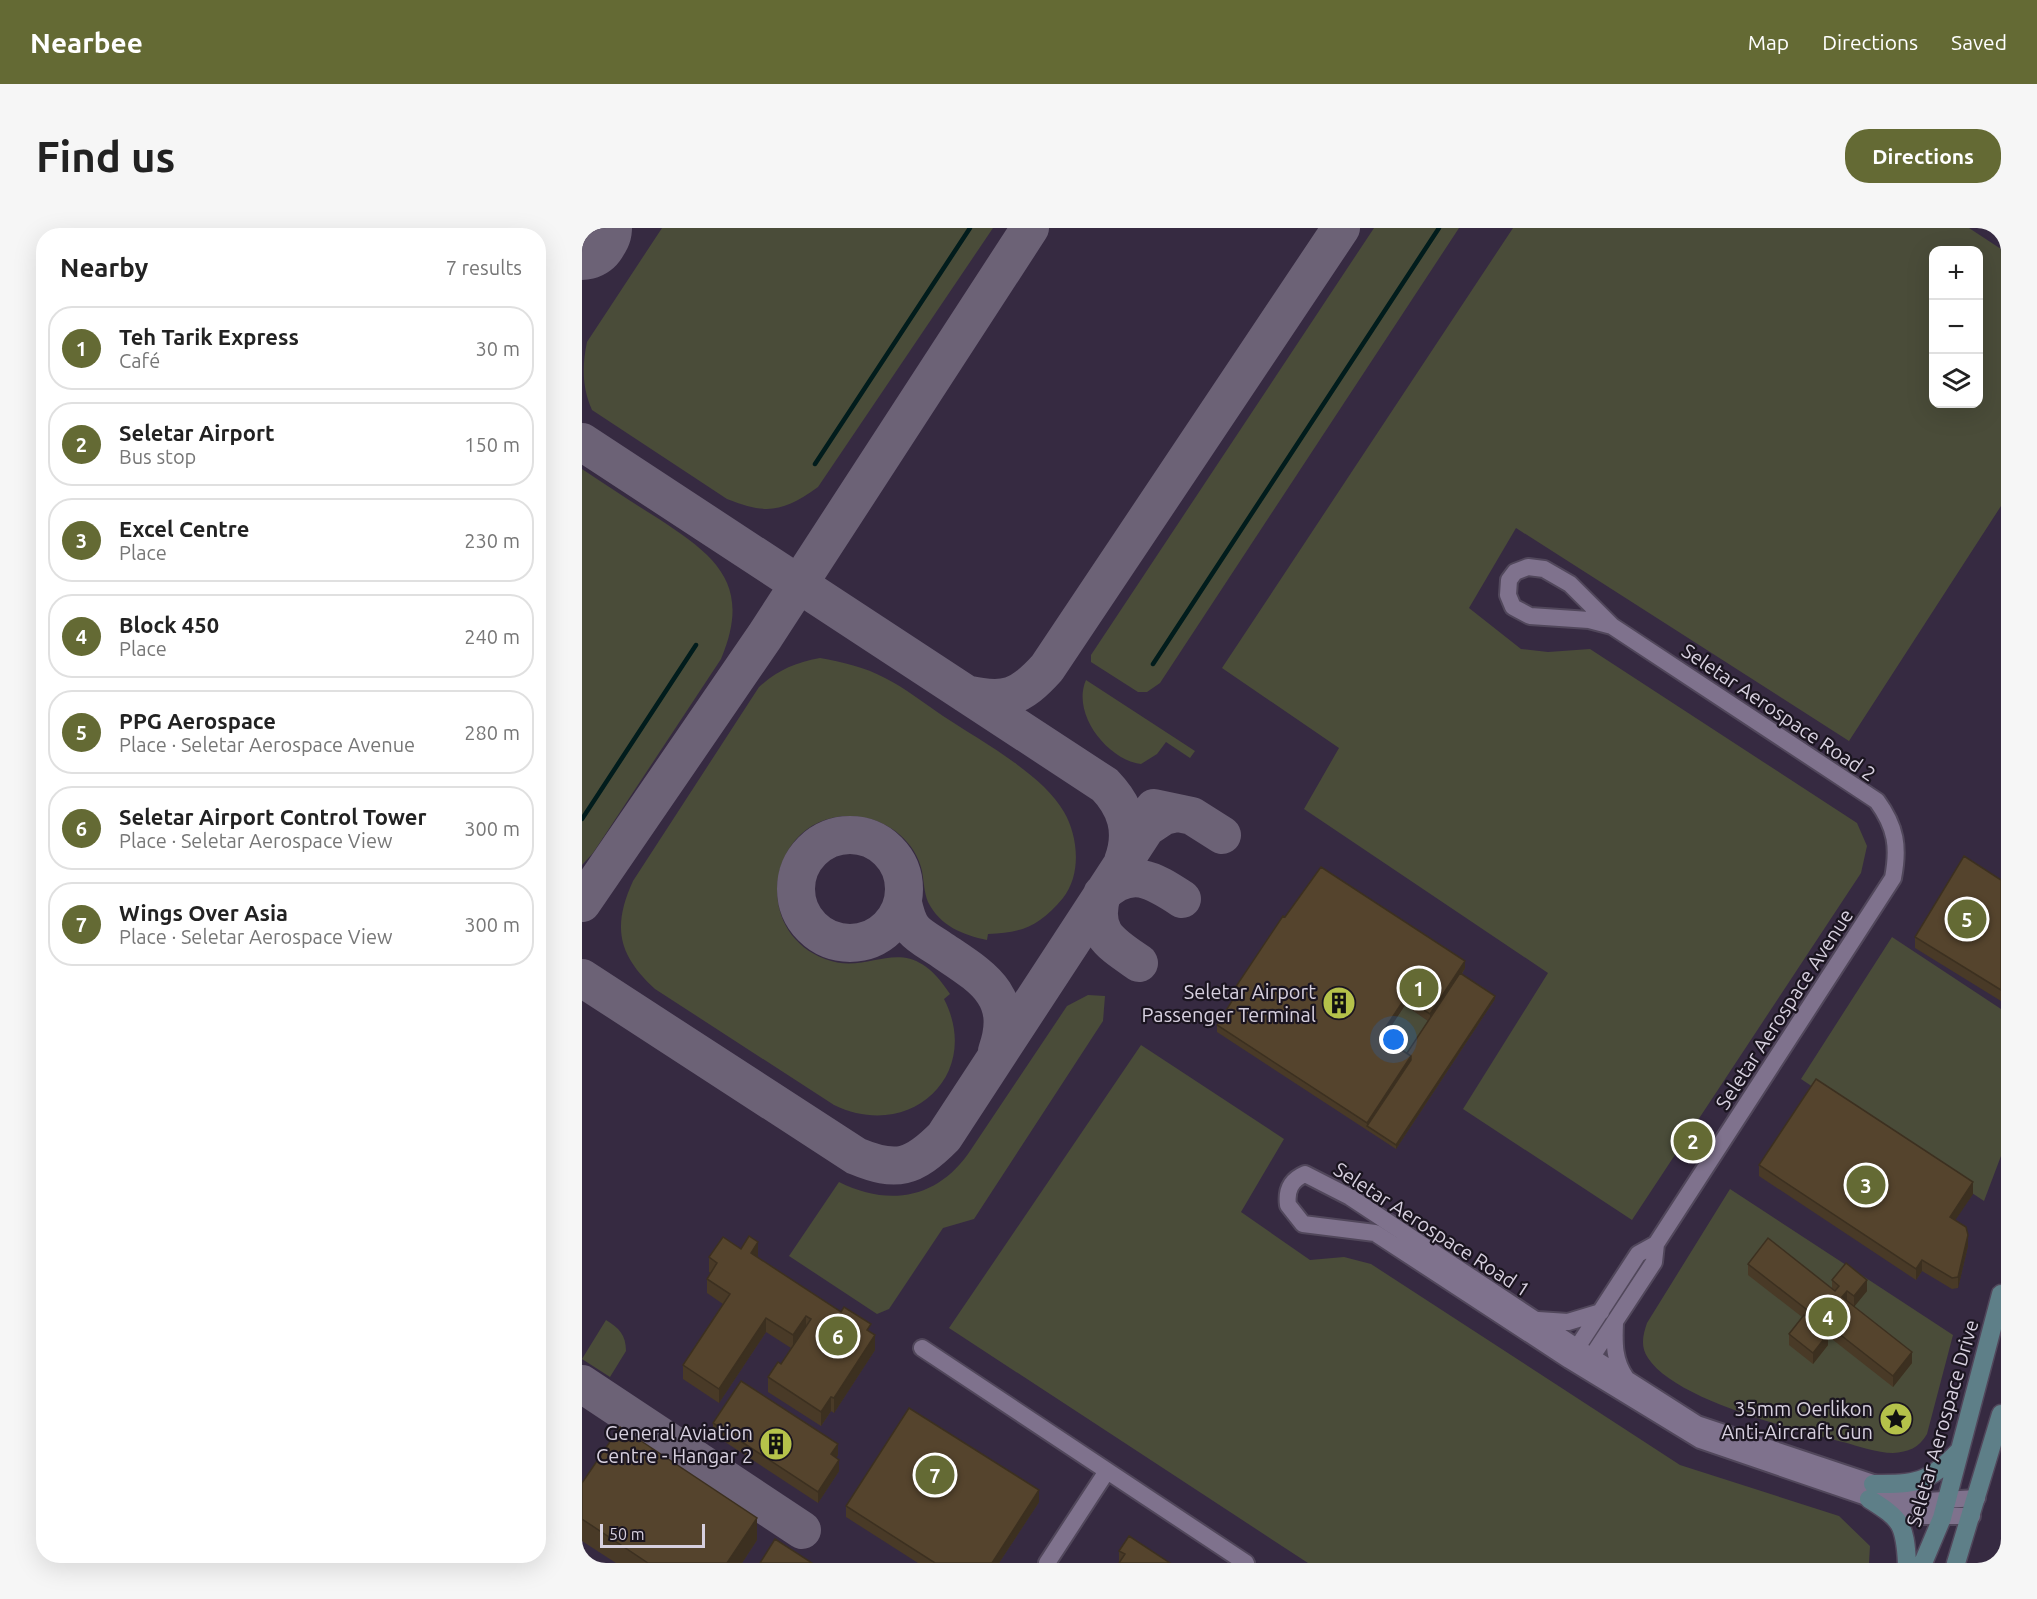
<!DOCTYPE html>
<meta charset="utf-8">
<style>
:root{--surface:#fff;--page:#f6f6f6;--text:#222;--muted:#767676;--line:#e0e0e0;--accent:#646a34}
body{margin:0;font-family:Ubuntu,sans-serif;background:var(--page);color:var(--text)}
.controls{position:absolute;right:18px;top:18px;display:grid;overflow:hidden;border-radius:12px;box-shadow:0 6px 24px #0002}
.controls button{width:54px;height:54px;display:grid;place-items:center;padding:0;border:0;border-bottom:2px solid var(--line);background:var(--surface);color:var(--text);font:30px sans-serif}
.scale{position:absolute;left:18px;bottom:15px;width:105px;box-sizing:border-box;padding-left:6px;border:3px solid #d7d0df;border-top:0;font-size:16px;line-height:21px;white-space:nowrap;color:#d7d0df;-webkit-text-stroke:4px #1b1520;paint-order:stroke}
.you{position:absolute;left:812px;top:812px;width:21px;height:21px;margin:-15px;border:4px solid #fff;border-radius:50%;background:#1a73e8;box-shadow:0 0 0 9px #1a73e833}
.badge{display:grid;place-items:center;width:39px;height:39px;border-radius:50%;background:var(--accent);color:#fff;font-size:20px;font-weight:700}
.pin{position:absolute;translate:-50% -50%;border:3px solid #fff;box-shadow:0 2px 6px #0006}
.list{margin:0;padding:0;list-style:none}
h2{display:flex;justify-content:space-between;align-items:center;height:78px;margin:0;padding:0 24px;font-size:26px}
h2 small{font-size:20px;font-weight:400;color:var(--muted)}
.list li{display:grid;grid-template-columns:39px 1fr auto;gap:18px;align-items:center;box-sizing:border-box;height:84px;margin:0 12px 12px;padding:0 12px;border:2px solid var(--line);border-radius:24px}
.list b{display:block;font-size:22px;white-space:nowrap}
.list p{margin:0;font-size:20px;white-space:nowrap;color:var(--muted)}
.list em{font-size:20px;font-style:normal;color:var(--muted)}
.icon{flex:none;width:33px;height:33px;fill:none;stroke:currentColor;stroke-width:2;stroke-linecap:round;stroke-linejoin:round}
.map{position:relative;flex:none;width:1419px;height:1335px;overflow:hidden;border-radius:24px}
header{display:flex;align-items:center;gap:36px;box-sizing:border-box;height:84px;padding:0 30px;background:var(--accent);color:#fff}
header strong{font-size:28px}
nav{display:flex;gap:33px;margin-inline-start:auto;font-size:21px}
.intro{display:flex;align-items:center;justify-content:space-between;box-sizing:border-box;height:144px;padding:0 36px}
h1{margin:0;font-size:42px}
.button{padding:15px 27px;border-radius:24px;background:var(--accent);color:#fff;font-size:21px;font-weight:700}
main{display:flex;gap:36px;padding:0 36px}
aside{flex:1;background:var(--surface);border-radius:24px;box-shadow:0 6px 24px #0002}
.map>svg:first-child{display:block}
.green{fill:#4a4c39;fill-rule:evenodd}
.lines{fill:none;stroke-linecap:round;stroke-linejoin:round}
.stream{stroke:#011c1c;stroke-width:4.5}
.taxiway{stroke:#6c6276;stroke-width:38}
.runway{stroke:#6c6276;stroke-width:94}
.street-casing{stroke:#51475b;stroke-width:20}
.secondary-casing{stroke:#51475b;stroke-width:21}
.street{stroke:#7f728d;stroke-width:16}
.secondary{stroke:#5e7f88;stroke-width:18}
.wall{fill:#493a27;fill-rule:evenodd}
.shaded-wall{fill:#3c3020}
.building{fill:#55442d;stroke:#3c3020;stroke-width:1.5}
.labels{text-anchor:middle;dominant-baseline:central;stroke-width:4.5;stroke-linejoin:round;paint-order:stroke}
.street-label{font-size:20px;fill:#d7d0df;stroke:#1b1520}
.poi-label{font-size:20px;fill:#d7d0df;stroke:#1b1520;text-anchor:end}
</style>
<header>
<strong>Nearbee</strong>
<nav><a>Map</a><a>Directions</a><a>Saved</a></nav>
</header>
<div class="intro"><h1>Find us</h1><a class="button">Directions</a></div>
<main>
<aside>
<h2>Nearby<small>7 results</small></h2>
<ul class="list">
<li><span class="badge">1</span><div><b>Teh Tarik Express</b><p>Café</p></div><em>30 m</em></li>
<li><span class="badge">2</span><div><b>Seletar Airport</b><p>Bus stop</p></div><em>150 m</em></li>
<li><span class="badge">3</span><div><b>Excel Centre</b><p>Place</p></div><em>230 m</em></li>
<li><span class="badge">4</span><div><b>Block 450</b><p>Place</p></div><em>240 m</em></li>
<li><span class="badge">5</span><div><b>PPG Aerospace</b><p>Place · Seletar Aerospace Avenue</p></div><em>280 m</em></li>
<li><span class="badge">6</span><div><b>Seletar Airport Control Tower</b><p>Place · Seletar Aerospace View</p></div><em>300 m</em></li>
<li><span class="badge">7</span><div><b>Wings Over Asia</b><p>Place · Seletar Aerospace View</p></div><em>300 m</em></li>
</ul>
</aside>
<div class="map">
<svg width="1419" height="1335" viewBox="0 0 1419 1335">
<rect width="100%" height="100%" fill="#362a41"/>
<path class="green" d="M80,0H411L236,259C201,284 185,287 145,271L10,182C0,159 0,138 5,114Z
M792,0H877L578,455L565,464H556L509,434V427Z
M931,0H1387L1419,21V278L1267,513L934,300L887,380L939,421L966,424L1008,421L1275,595L1285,618L1279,645L1050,992L881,881L966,745L722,581L757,520L640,440ZM1352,22H1396V176H1352Z
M0,241C26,258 51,275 77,291C135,329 170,357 139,431L11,625L0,637Z
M238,430C260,434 283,439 303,450C323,460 342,475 361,488C397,512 461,546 482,584C496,608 500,646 481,670C458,697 442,705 406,706L405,712C381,707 358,698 346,674C342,664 342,654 340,643C334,615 308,593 279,589C192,576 161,699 243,731C292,750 323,697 368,766L362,771C401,847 328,914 252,877L73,761C36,727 30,699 51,653L177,459C196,442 212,435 238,430Z
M504,452L613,523L608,530L584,514L575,526L559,536C526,532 489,486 504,452Z
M1310,709L1419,781V928L1402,973L1219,851Z
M506,767L523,768L521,793L392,991L361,1000L307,1081L295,1086L207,1028L257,954C305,978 353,972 386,926L485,778Z
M823,777L848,794L823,831L798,815Z
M559,817L702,911L659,984L728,1032L762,1029L789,1036L1098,1237L1257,1288L1288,1318L1287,1335H726L367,1100Z
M1148,961L1371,1107L1345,1206C1337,1220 1326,1224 1311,1225C1295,1225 1276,1218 1261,1214C1213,1202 1093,1172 1066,1130C1058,1118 1061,1107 1065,1095Z
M24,1092C37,1100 44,1107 44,1123L28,1149L0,1131Z"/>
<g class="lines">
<path class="stream" d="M233,236L388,0
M571,436L857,0
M0,591L114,417"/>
<path class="taxiway" d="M0,214L523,557C544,579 552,603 541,633
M384,466C423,475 438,470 465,440L759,0
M572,580L610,588L640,607
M214 661a54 54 0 1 1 108 0a54 54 0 1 1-108 0Z
M0,675L183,408L448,0
M321,675C323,684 325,693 331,701C338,709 348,714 357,720C398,748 435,766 415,823
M557,735C528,715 509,705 520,666C549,638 571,652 600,671
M0,750L274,928C315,945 331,940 362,909L564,600L582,588L595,585
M0,1156L220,1302"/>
<path class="runway" d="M0,5L3,0"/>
<defs>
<path id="street" d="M956,1092L986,1094L1019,1084
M1033,1095C1032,1116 1032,1133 1044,1150
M340,1120L664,1335
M989,1129L1056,1026L1074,1016
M1005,1136L1072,1034L1074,1016L1311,650C1317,619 1314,599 1295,573L1030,398L988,356L962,341L946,339L933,344L927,352L926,367L931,379L948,388L1007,392L1030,398
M1390,1288H1340L1118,1212L987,1132L793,1005L721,996L706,977C704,962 709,952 723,946L768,969L996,1120L1115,1196L1345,1273L1395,1270
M465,1335L525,1243"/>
<path id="secondary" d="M1291,1256C1334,1256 1345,1256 1377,1223
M1287,1271C1319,1291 1323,1296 1325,1335
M1341,1335L1360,1290L1419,1066
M1374,1335L1419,1186"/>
</defs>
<use href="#street" class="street-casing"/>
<use href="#secondary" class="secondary-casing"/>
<use href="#street" class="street"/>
<use href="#secondary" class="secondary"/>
</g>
<path class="wall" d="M1419,652V773L1333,720V709Z
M703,689L883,740L880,746L913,771L814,921L635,804V797L652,771L651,770V763ZM823,777L846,793L825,825L801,810Z
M1177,937L1391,966L1373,992L1386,1018L1376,1060L1370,1061L1340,1043L1334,1052L1177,948Z
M159,1021L176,1028V1029L289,1104L293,1122L252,1185L249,1183L239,1198L186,1164V1149L199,1136L209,1120L184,1104L137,1175L101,1151V1137L141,1076L125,1065V1051L129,1045L127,1044V1029Z
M1166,1036L1250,1060V1052L1285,1063L1272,1078L1330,1135L1311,1159L1246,1108V1117L1231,1136L1207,1117V1106L1220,1089L1166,1047Z
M131,1195L256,1227L254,1230L257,1243L236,1275L131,1206Z
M0,1255L175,1312L160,1335H34L0,1313Z
M457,1274L417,1335H336L264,1289V1278Z
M537,1323L588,1335L537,1334Z"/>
<path class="shaded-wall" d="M883,733V740L848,794V786Z
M913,768V771L814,921V917Z
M823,770V777L798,815V808Z
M829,828V835L785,898V895Z
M1391,954V966L1368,1000V989Z
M1386,1007V1018L1376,1060V1049Z
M176,1014V1028L169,1040V1025Z
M1340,1032V1043L1334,1052V1041Z
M1285,1052V1063L1272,1079V1068Z
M1265,1063V1074L1260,1069Z
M224,1088V1102L211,1122V1107Z
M184,1090V1104L137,1175V1161Z
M1242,1094V1105L1238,1100Z
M1246,1106V1117L1231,1136V1125Z
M293,1107V1122L252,1185V1170Z
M1330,1124V1135L1311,1159V1148Z
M249,1169V1183L239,1198V1184Z
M256,1216V1227L249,1237V1226Z
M257,1232V1243L236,1275V1264Z
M457,1262V1274L417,1335H410Z
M175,1290V1312L160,1335H145Z"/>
<path class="building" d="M1382,628L1419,652V762L1333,709Z
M739,639L883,733L848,786L823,770L798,808L829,828L785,895L635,797L655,765L651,763L701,688L703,689Z
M878,745L913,768L814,917L785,898L829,832V828L825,825Z
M1234,851L1391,954L1368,989L1384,999L1386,1007L1376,1049L1370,1050L1340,1032L1334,1041L1177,937Z
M167,1008L176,1014L169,1025L259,1084L262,1079L289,1096L285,1102L293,1107L252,1170L249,1169L239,1184L186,1149L196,1134L199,1136L229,1091L224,1088L211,1107L184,1090L137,1161L101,1137L148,1066L125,1051L135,1035L127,1029L141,1009L159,1021Z
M1186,1010L1253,1063L1257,1058L1250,1052L1264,1035L1285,1052L1272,1068L1265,1063L1260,1069L1330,1124L1311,1148L1242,1094L1238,1100L1246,1106L1231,1125L1207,1106L1222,1087L1229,1092L1233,1088L1166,1036Z
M159,1153L256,1216L249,1226L257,1232L236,1264L131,1195Z
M327,1180L457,1262L410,1335H353L264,1278Z
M38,1199L175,1290L145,1335H66L0,1291V1255Z
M547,1308L588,1335H537L543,1326L537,1323Z
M193,1311L230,1335H178Z"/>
<defs>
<symbol id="building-disc" viewBox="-11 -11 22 22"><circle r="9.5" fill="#b5c24a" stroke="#1b1520"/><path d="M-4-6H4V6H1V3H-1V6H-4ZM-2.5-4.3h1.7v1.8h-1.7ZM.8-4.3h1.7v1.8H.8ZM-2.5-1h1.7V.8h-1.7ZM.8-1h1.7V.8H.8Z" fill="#111"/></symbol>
<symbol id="sight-disc" viewBox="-11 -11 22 22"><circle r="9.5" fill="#b5c24a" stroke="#1b1520"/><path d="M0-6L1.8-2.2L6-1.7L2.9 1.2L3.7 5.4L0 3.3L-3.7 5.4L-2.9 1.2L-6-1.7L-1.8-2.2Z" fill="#111"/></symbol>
</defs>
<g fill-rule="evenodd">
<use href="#building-disc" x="738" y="756" width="38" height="38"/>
<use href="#sight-disc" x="1295" y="1172" width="38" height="38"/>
<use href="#building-disc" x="175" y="1197" width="38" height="38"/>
</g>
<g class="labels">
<g class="street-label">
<text transform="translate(1197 484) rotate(34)">Seletar Aerospace Road 2</text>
<text transform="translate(1202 781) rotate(-57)">Seletar Aerospace Avenue</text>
<text transform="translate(850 1001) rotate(33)">Seletar Aerospace Road 1</text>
<text transform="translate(1360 1195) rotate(-74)">Seletar Aerospace Drive</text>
</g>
<g class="poi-label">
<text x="734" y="763">Seletar Airport<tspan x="734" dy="23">Passenger Terminal</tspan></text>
<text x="1291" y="1180">35mm Oerlikon<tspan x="1291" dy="23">Anti-Aircraft Gun</tspan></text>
<text x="171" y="1204">General Aviation<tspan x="171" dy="23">Centre - Hangar 2</tspan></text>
</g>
</g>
</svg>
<div class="controls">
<button>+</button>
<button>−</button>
<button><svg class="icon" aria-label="layers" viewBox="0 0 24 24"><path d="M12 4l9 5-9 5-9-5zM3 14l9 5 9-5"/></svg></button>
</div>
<div class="scale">50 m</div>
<div class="you"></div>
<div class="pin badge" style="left:837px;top:760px">1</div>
<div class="pin badge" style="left:1111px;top:913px">2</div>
<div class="pin badge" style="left:1284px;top:957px">3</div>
<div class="pin badge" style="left:1246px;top:1089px">4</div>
<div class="pin badge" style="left:1385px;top:691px">5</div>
<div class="pin badge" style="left:256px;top:1108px">6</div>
<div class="pin badge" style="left:353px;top:1247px">7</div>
</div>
</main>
